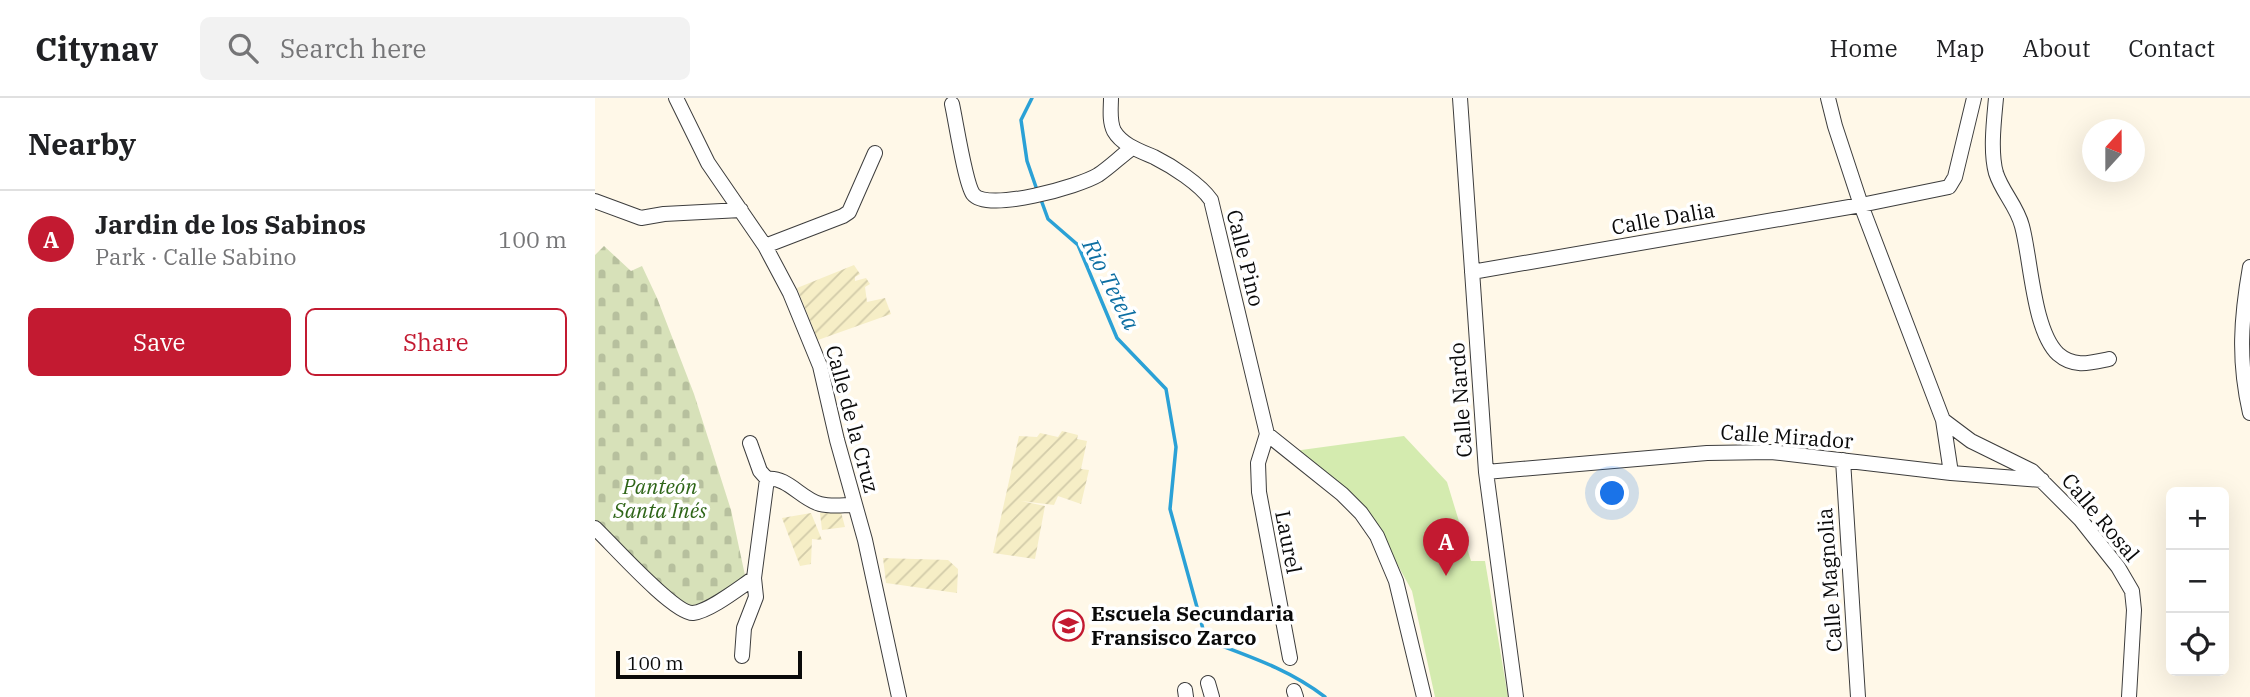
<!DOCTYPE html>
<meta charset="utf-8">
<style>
:root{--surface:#fff;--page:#f2f2f2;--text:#202124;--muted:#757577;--line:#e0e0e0;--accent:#c31a31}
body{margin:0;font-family:"IBM Plex Serif",serif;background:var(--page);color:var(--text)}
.controls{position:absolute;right:21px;bottom:21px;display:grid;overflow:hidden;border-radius:10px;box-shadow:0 7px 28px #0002}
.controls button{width:63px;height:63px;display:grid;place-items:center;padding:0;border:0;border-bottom:2px solid var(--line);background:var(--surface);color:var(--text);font:35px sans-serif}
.compass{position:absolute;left:1487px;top:21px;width:63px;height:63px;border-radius:50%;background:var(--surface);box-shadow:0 7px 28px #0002;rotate:21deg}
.scale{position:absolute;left:21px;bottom:18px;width:186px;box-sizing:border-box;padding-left:7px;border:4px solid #0a0a0a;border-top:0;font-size:19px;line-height:24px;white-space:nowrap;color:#0a0a0a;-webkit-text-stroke:5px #fff;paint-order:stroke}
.you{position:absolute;left:1018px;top:396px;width:24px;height:24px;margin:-18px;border:5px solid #fff;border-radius:50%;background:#1a73e8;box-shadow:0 0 0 10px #1a73e833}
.badge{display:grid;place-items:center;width:46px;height:46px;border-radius:50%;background:var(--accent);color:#fff;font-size:23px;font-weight:700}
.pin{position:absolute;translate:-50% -58px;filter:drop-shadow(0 2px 4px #0008)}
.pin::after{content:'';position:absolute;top:37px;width:24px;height:21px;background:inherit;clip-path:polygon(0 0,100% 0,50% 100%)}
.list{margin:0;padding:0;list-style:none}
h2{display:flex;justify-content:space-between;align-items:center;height:91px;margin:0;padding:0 28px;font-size:30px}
h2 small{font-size:23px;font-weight:400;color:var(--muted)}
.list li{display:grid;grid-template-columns:46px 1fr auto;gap:21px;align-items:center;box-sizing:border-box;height:98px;padding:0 28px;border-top:2px solid var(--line)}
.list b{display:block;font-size:26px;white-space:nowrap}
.list p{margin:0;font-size:23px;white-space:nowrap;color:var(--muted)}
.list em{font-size:23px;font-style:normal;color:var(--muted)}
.actions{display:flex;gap:14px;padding:21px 28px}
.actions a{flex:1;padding:16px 0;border:2px solid var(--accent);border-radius:10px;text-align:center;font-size:24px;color:var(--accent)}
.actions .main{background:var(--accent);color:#fff}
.icon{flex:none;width:38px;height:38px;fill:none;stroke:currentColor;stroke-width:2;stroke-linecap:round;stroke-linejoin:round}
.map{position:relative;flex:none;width:1655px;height:599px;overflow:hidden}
header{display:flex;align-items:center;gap:42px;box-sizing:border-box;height:98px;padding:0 35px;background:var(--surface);border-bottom:2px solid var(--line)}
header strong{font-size:33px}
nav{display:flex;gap:38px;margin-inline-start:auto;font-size:24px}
.search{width:490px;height:63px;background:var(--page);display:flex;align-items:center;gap:18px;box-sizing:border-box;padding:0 24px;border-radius:10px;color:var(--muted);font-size:26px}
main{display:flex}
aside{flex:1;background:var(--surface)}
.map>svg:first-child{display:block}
.farmland{fill:url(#farmland-furrows)}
.green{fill:#d4ebaf}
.cemetery{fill:url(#cemetery-stones)}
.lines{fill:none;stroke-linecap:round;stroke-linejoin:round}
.stream{stroke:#2ba1d6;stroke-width:3.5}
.minor-casing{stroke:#3d3d3d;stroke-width:16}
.minor{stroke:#fff;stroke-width:14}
.labels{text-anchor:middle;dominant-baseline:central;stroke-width:7;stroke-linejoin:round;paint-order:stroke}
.street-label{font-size:21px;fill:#0a0a0a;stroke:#fff}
.park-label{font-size:21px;font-style:italic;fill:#2e6518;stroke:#fff}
.poi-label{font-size:21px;font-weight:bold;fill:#0a0a0a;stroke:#fff;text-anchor:start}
.water-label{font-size:23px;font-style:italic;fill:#0d6fa3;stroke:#fff}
</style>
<header>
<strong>Citynav</strong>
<div class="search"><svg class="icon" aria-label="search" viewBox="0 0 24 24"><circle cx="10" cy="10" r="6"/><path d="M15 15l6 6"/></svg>Search here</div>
<nav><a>Home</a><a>Map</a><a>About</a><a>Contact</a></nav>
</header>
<main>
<aside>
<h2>Nearby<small></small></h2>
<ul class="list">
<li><span class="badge">A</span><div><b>Jardin de los Sabinos</b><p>Park · Calle Sabino</p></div><em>100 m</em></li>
</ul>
<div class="actions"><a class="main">Save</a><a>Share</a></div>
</aside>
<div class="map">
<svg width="1655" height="599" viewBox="0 0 1655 599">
<defs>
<pattern id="farmland-furrows" width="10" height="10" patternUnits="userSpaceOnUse" patternTransform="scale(1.75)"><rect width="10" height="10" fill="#f6eec6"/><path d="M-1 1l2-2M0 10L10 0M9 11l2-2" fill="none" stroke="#d2cba9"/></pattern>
<pattern id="cemetery-stones" width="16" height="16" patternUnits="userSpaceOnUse" patternTransform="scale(1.75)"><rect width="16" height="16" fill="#d7e1b9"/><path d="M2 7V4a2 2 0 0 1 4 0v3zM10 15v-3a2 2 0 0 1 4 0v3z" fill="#b7c09e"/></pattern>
</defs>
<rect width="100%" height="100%" fill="#fff8e8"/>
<path class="farmland" d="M259,167L265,176L260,179V183L271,180L275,186L270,189L272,204L290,200L296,216L223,242L202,190Z
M467,333L483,337L482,341L492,343L486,371L494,372L486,406L463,398L459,407L426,403L450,408L440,461L398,455L424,338L442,339L445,335L463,339Z
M246,414L250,429L227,432L225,415Z
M216,415L227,442L217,441L216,466L205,468L187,420Z
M288,460L353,462L363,471L362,495L291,485Z"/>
<path class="green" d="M809,338L852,384L876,463H890L913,599H840L817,493L776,418L699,353Z"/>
<path class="cemetery" d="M9,148L36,173L47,168L62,200L99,296L136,412L151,482C133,493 111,511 89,508L0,427V157Z"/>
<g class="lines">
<path class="stream" d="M437,0L426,22L432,63L442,92
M445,99L453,121L483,147L522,240L571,291L581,349L575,411L611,542C653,558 694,571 730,599"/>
<defs>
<path id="minor" d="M81,0L113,65L170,148L195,195L225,268L242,342L270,442L304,599
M516,0C516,10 514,23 519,33C527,47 545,53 559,59C577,68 605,86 616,102L672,336L663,365L664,394L695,560
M865,0L891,374L921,599
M1233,0L1240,28L1266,107L1348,322L1356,375
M1401,0C1399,22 1395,54 1401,75C1407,94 1422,108 1427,128C1436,161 1438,232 1463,256C1479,270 1495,265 1514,261
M357,6C361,24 370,84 378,96C392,115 485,88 503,77C515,69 526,58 537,50
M0,103L46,120L69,116L146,112
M170,148L248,118L254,114L280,55
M1655,169C1646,220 1643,263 1655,315
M877,174L1266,107L1354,89L1360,79L1379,0
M1348,322L1376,343L1437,373L1485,421L1523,469L1537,493L1539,512L1534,599
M672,336L747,396L766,415L782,438L801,483L829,599
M155,345L165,373L172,381
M1248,362L1263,599
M891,374L1112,355L1176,354L1356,375L1447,382
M0,430C16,445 79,516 98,515C115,513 144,490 159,480
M147,558L149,530L161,499L159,480L172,381C192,378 206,401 225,406C236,409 248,407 259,407
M613,585L617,599
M590,592L591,599
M699,593L701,599"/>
</defs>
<use href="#minor" class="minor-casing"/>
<use href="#minor" class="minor"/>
</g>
<defs>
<symbol id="school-ring" viewBox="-11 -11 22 22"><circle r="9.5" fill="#fff" stroke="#c31a31" stroke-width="1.5"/><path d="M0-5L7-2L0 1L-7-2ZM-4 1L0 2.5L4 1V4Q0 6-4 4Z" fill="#c31a31"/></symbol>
</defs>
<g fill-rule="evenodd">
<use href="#school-ring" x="456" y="510" width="35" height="35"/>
</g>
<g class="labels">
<g class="street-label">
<text transform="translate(1068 120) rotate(-10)">Calle Dalia</text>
<text transform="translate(651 160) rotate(76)">Calle Pino</text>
<text transform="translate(865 302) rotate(-94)">Calle Nardo</text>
<text transform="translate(258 321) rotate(75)">Calle de la Cruz</text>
<text transform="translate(1192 338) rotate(4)">Calle Mirador</text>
<text transform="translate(1506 419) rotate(50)">Calle Rosal</text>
<text transform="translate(694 444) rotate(79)">Laurel</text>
<text transform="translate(1234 482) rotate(-94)">Calle Magnolia</text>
</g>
<g class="park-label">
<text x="65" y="388">Panteón<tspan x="65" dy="24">Santa Inés</tspan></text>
</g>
<g class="poi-label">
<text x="496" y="515">Escuela Secundaria<tspan x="496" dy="24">Fransisco Zarco</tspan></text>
</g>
<g class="water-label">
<text transform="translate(517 186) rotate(63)">Rio Tetela</text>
</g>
</g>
</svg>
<div class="controls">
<button>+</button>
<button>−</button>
<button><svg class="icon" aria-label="locate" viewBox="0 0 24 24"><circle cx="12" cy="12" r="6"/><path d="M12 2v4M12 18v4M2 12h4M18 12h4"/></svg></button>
</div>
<svg class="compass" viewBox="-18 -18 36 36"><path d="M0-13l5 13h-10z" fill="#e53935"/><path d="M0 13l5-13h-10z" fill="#757577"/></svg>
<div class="scale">100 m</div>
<div class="you"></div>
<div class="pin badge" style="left:851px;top:478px">A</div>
</div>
</main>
